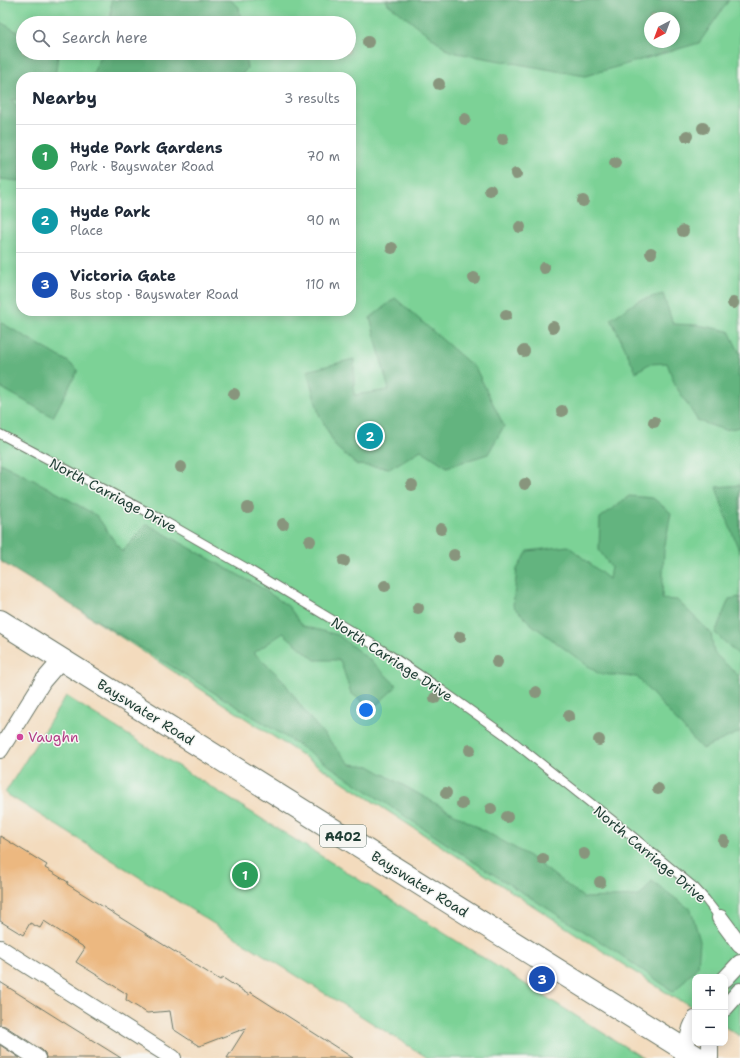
<!DOCTYPE html>
<meta charset="utf-8">
<style>
:root{--surface:#fff;--page:#f6f6f7;--text:#1f2937;--muted:#747a83;--line:#e0e1e3;--accent:#c8321e}
body{margin:0;font-family:"Shantell Sans",sans-serif;background:var(--page);color:var(--text)}
.controls{position:absolute;right:12px;bottom:12px;display:grid;overflow:hidden;border-radius:8px;box-shadow:0 2px 10px #0003}
.controls button{width:36px;height:36px;display:grid;place-items:center;padding:0;border:0;border-bottom:1px solid var(--line);background:var(--surface);color:var(--text);font:20px sans-serif}
.compass{position:absolute;left:644px;top:12px;width:36px;height:36px;border-radius:50%;background:var(--surface);box-shadow:0 2px 10px #0003;rotate:221deg}
.you{position:absolute;left:366px;top:710px;width:14px;height:14px;margin:-10px;border:3px solid #fff;border-radius:50%;background:#1a73e8;box-shadow:0 0 0 6px #1a73e833}
.badge{display:grid;place-items:center;width:26px;height:26px;border-radius:50%;background:var(--accent);color:#fff;font-size:13px;font-weight:700}
.pin{position:absolute;translate:-50% -50%;border:2px solid #fff;box-shadow:0 1px 4px #0006}
.list{margin:0;padding:0;list-style:none}
h2{display:flex;justify-content:space-between;align-items:center;height:52px;margin:0;padding:0 16px;font-size:17px}
h2 small{font-size:13px;font-weight:400;color:var(--muted)}
.list li{display:grid;grid-template-columns:26px 1fr auto;gap:12px;align-items:center;box-sizing:border-box;height:64px;padding:0 16px;border-top:1px solid var(--line)}
.list b{display:block;font-size:15px;white-space:nowrap}
.list p{margin:0;font-size:13px;white-space:nowrap;color:var(--muted)}
.list em{font-size:13px;font-style:normal;color:var(--muted)}
.icon{flex:none;width:22px;height:22px;fill:none;stroke:currentColor;stroke-width:2;stroke-linecap:round;stroke-linejoin:round}
.map{position:relative;flex:none;width:740px;height:1058px;overflow:hidden}
.search{position:absolute;background:var(--surface);box-shadow:0 2px 10px #0003;left:16px;top:16px;width:340px;height:44px;display:flex;align-items:center;gap:10px;box-sizing:border-box;padding:0 14px;border-radius:22px;color:var(--muted);font-size:15px}
.panel{position:absolute;background:var(--surface);box-shadow:0 2px 10px #0003;left:16px;top:72px;width:340px;height:244px;border-radius:16px}
.map>svg:first-child{display:block}
.green{fill:#7bd296;stroke:#4d8865;fill-rule:evenodd}
.forest{fill:#64b47f;stroke:#42785a;fill-rule:evenodd}
.building{fill:#ecb880}
.lines{fill:none;stroke-linecap:round;stroke-linejoin:round}
.lane-casing{stroke:#697464;stroke-width:10}
.street-casing{stroke:#697464;stroke-width:18}
.primary-casing{stroke:#697464;stroke-width:24}
.lane{stroke:#fff;stroke-width:8}
.street{stroke:#fff;stroke-width:16}
.primary{stroke:#fff;stroke-width:22}
.tree{fill:#88957d}
.hotel-dot{fill:#d1479c;stroke:#f6f6f2;stroke-width:1.5}
.labels{text-anchor:middle;dominant-baseline:central;stroke-width:3;stroke-linejoin:round;paint-order:stroke}
.shield{fill:#f6f6f2;stroke:#60746d;stroke-width:1}
.shield-label{font-size:13px;font-weight:bold;fill:#1f3d34}
.street-label{font-size:14px;fill:#1f3d34;stroke:#f6f6f2}
.hotel-label{font-size:14px;fill:#b23c85;stroke:#f6f6f2;text-anchor:start}
</style>
<div class="map">
<svg width="740" height="1058" viewBox="0 0 740 1058">
<rect width="100%" height="100%" fill="#f6f6f2"/>
<filter id="ink" filterUnits="userSpaceOnUse"><feTurbulence type="fractalNoise" baseFrequency=".025" numOctaves="2"/><feDisplacementMap in="SourceGraphic" scale="8" xChannelSelector="R" yChannelSelector="G"/><feConvolveMatrix kernelMatrix="1 2 1 2 8 2 1 2 1" color-interpolation-filters="sRGB"/></filter>
<filter id="wash" filterUnits="userSpaceOnUse"><feTurbulence type="fractalNoise" baseFrequency=".012" numOctaves="4" result="noise"/><feDisplacementMap in="SourceGraphic" scale="16" xChannelSelector="R" yChannelSelector="G"/><feGaussianBlur stdDeviation="0.9" result="paint"/><feColorMatrix in="noise" values="0 0 0 0 0 0 0 0 0 0 0 0 0 0 0 0 0 1.4 0 .05"/><feComposite in="paint" operator="in"/></filter>
<g filter="url(#wash)">
<rect width="100%" height="100%" fill="#f3dbbd"/>
<path class="green" d="M0,0H740V1036L725,1027V977H695V1009L684,1002L676,999L70,604L0,561ZM650,18H674V42H650ZM23,23H349V53H23ZM21,77H351V311H21Z
M66,696L643,1058H428L5,793Z"/>
<path class="forest" d="M111,0H230L239,7L241,23H110L111,16Z
M386,0H729L699,43L585,76L451,52L388,4ZM650,18H674V42H650Z
M0,22L23,35V53L58,54L55,77H21V99L11,100L21,111V177L19,181L0,179Z
M103,53H245L247,68L240,77H91Z
M663,294L673,324L698,325L729,331L740,354L738,376L740,378V427L725,430L698,421L675,385L667,363L649,364L636,372L611,319L638,301Z
M395,298L476,369L504,426L488,454L447,467L421,450L391,468L357,465L336,447L319,414L307,371L354,359V395L389,390L370,318Z
M0,322L67,361L78,370L53,417L0,387Z
M0,463L47,487L97,516L122,552L147,524L260,587L288,606L303,626L338,635L371,661L397,686L372,709L351,693L340,660H315L283,633L254,653L282,679L308,716L350,764L369,766L529,856L584,898L640,896L652,881L691,910L700,941L698,966L674,992L615,951L474,862L283,735L0,561Z
M740,485V553L726,517L716,487Z
M629,496L653,498L671,513L664,550L662,599L677,600L711,633L714,653L740,677V732L702,749L637,677L599,674L531,624L513,606L517,569L528,551L568,546L609,579L611,567L599,550L600,518Z
M740,597V656L715,633L729,599Z"/>
<g id="blocks">
<path class="building" d="M0,836L47,865L45,868L68,882L67,884L151,937L220,980L223,978L249,995L250,992L353,1058H227L246,1028L199,1046L173,1029L170,1011L147,1013L126,1000L127,994L76,962L85,948L44,921L40,928L30,923L23,935L0,921Z
M0,982L68,1025L121,1058H46L45,1053L42,1050L5,1026L0,1025Z
M0,1045L20,1058H0Z"/>
</g>
</g>
<g filter="url(#ink)">
<use href="#blocks" fill-opacity="0" stroke="#697464" stroke-width="1"/>
<g class="lines">
<defs>
<path id="lane" d="M0,434L159,518L243,566L381,649L442,690L505,735L626,831L694,887L706,900L720,918"/>
<path id="street" d="M0,750L43,681L62,659
M720,918L740,945
M0,948L173,1058
M725,979L740,963
M725,1008L740,991
M0,1034L37,1058
M683,1058L691,1028L695,1019
M710,1058V1043"/>
<path id="primary" d="M0,621L698,1058"/>
</defs>
<use href="#lane" class="lane-casing"/>
<use href="#street" class="street-casing"/>
<use href="#primary" class="primary-casing"/>
<use href="#lane" class="lane"/>
<use href="#street" class="street"/>
<use href="#primary" class="primary"/>
</g>
<g class="tree">
<circle cx="368" cy="42" r="6"/>
<circle cx="439" cy="84" r="6"/>
<circle cx="465" cy="119" r="6"/>
<circle cx="703" cy="128" r="6"/>
<circle cx="687" cy="136" r="6"/>
<circle cx="503" cy="139" r="6"/>
<circle cx="615" cy="163" r="6"/>
<circle cx="516" cy="174" r="6"/>
<circle cx="490" cy="190" r="6"/>
<circle cx="583" cy="201" r="6"/>
<circle cx="520" cy="227" r="6"/>
<circle cx="683" cy="231" r="6"/>
<circle cx="392" cy="248" r="6"/>
<circle cx="651" cy="253" r="6"/>
<circle cx="544" cy="268" r="6"/>
<circle cx="474" cy="278" r="6"/>
<circle cx="733" cy="303" r="6"/>
<circle cx="506" cy="315" r="6"/>
<circle cx="553" cy="327" r="6"/>
<circle cx="524" cy="351" r="6"/>
<circle cx="234" cy="394" r="6"/>
<circle cx="562" cy="411" r="6"/>
<circle cx="654" cy="422" r="6"/>
<circle cx="181" cy="467" r="6"/>
<circle cx="525" cy="484" r="6"/>
<circle cx="412" cy="485" r="6"/>
<circle cx="248" cy="508" r="6"/>
<circle cx="283" cy="524" r="6"/>
<circle cx="441" cy="529" r="6"/>
<circle cx="310" cy="541" r="6"/>
<circle cx="454" cy="555" r="6"/>
<circle cx="344" cy="561" r="6"/>
<circle cx="385" cy="586" r="6"/>
<circle cx="418" cy="608" r="6"/>
<circle cx="460" cy="637" r="6"/>
<circle cx="497" cy="662" r="6"/>
<circle cx="536" cy="692" r="6"/>
<circle cx="435" cy="698" r="6"/>
<circle cx="569" cy="716" r="6"/>
<circle cx="599" cy="740" r="6"/>
<circle cx="470" cy="750" r="6"/>
<circle cx="658" cy="789" r="6"/>
<circle cx="446" cy="793" r="6"/>
<circle cx="462" cy="804" r="6"/>
<circle cx="491" cy="809" r="6"/>
<circle cx="507" cy="817" r="6"/>
<circle cx="724" cy="841" r="6"/>
<circle cx="584" cy="854" r="6"/>
<circle cx="543" cy="859" r="6"/>
<circle cx="600" cy="882" r="6"/>
</g>
</g>
<circle class="hotel-dot" cx="20" cy="737" r="4"/>
<g class="labels">
<rect class="shield" x="320" y="825" width="46" height="22" rx="3"/>
<g class="shield-label">
<text x="343" y="836">A402</text>
</g>
<g class="street-label">
<text transform="translate(113 495) rotate(28)">North Carriage Drive</text>
<text transform="translate(392 659) rotate(33)">North Carriage Drive</text>
<text transform="translate(146 712) rotate(32)">Bayswater Road</text>
<text transform="translate(650 854) rotate(40)">North Carriage Drive</text>
<text transform="translate(420 884) rotate(32)">Bayswater Road</text>
</g>
<g class="hotel-label">
<text x="28" y="737">Vaughn</text>
</g>
</g>
</svg>
<div class="controls">
<button>+</button>
<button>−</button>
</div>
<svg class="compass" viewBox="-18 -18 36 36"><path d="M0-13l5 13h-10z" fill="#e53935"/><path d="M0 13l5-13h-10z" fill="#747a83"/></svg>
<div class="you"></div>
<div class="pin badge" style="left:245px;top:875px;background:#2e9e5b">1</div>
<div class="pin badge" style="left:370px;top:436px;background:#0f9aa8">2</div>
<div class="pin badge" style="left:542px;top:979px;background:#1a4fb4">3</div>
<div class="search"><svg class="icon" aria-label="search" viewBox="0 0 24 24"><circle cx="10" cy="10" r="6"/><path d="M15 15l6 6"/></svg>Search here</div>
<section class="panel">
<h2>Nearby<small>3 results</small></h2>
<ul class="list">
<li><span class="badge" style="background:#2e9e5b">1</span><div><b>Hyde Park Gardens</b><p>Park · Bayswater Road</p></div><em>70 m</em></li>
<li><span class="badge" style="background:#0f9aa8">2</span><div><b>Hyde Park</b><p>Place</p></div><em>90 m</em></li>
<li><span class="badge" style="background:#1a4fb4">3</span><div><b>Victoria Gate</b><p>Bus stop · Bayswater Road</p></div><em>110 m</em></li>
</ul>
</section>
</div>
